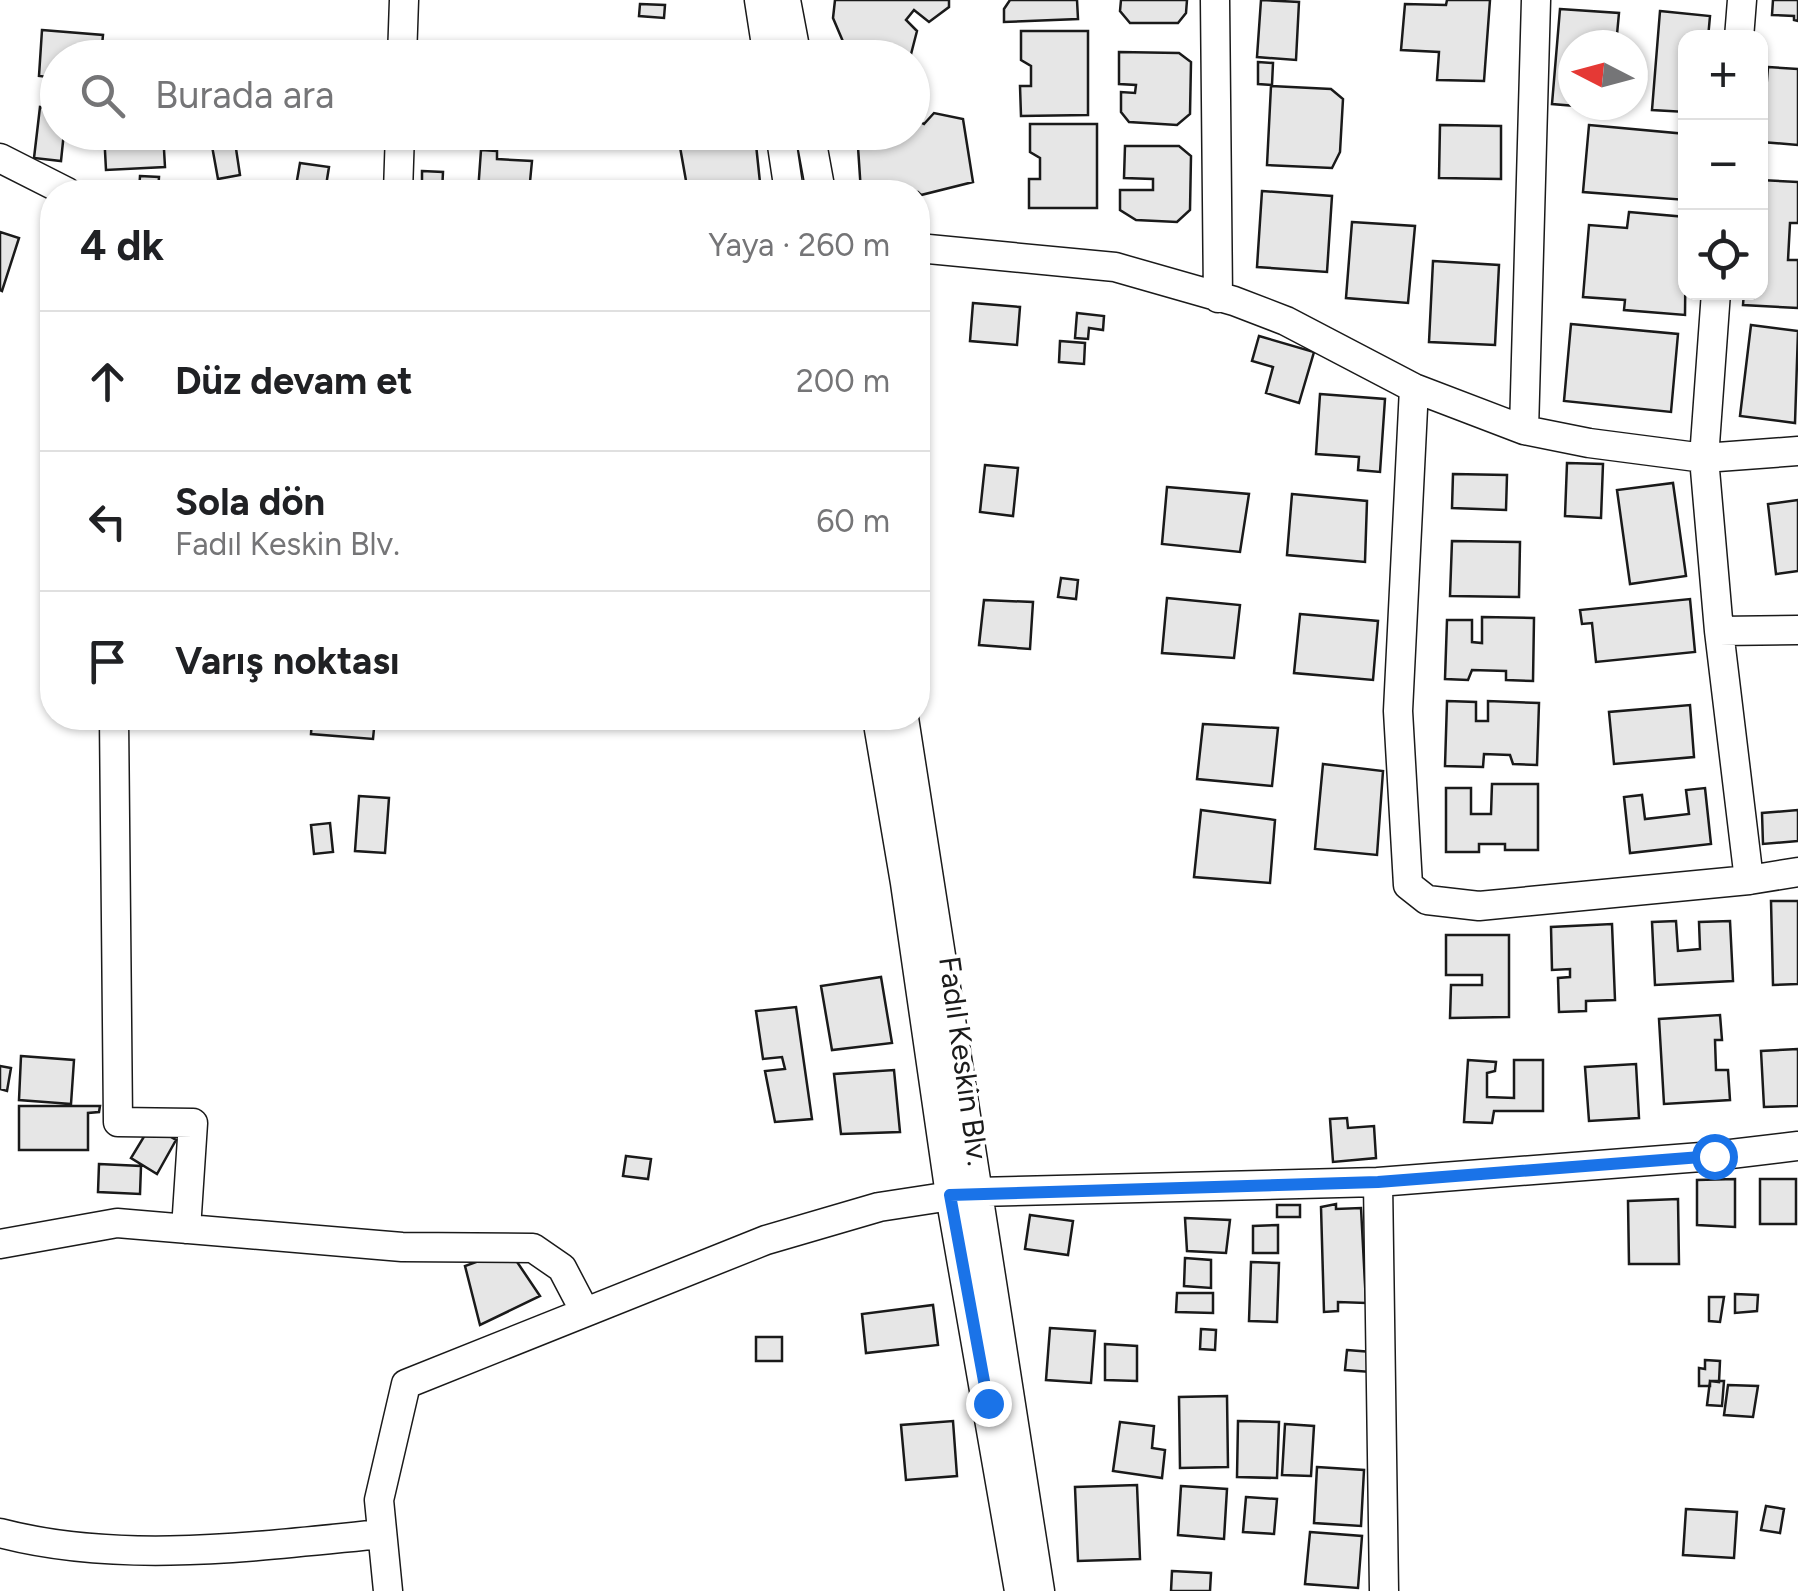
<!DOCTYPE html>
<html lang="tr">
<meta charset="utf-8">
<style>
:root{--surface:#fff;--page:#f2f2f2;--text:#202124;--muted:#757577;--line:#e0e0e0}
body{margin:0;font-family:Figtree,sans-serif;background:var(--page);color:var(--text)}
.controls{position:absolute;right:30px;top:30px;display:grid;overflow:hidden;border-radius:20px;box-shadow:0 2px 8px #0004}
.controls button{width:90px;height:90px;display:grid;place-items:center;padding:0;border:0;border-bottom:2px solid var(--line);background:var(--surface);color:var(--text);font:50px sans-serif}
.compass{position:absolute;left:1558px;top:30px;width:90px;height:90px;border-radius:50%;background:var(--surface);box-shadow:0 2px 8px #0004;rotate:276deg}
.stop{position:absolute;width:30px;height:30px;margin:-22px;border:8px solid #1a73e8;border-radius:50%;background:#fff}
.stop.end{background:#1a73e8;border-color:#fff;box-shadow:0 2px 10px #0008}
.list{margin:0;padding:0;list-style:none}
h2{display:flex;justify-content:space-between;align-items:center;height:130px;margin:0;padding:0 40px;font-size:42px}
h2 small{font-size:32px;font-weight:400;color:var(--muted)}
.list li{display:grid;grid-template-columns:65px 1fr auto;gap:30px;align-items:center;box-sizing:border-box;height:140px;padding:0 40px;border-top:2px solid var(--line)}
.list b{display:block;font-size:38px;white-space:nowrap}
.list p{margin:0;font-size:32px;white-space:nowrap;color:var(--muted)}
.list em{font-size:32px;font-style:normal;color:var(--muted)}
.icon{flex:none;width:55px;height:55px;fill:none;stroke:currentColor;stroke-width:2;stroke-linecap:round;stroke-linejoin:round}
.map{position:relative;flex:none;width:1798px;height:1591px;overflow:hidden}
.search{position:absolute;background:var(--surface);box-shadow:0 2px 8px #0004;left:40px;top:40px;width:890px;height:110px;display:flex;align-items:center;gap:25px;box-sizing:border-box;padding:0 35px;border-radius:55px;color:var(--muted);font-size:38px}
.panel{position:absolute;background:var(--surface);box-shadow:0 2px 8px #0004;left:40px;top:180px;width:890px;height:550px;border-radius:40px}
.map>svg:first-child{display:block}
.building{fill:#e6e6e6;stroke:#1a1a1a;stroke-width:2.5}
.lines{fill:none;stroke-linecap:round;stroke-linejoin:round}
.minor-casing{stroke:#1a1a1a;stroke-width:31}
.minor{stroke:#fff;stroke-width:28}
.route{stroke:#1a73e8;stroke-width:12}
.labels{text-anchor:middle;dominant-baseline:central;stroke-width:8;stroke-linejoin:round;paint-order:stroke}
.street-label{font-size:30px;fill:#1a1a1a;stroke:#fff}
</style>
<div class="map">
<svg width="1798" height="1591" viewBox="0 0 1798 1591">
<rect width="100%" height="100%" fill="#fff"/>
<path class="building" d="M835,0H949V7L929,22L914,10L906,20L917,31L910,58H850L833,18Z
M1010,0H1077L1078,19L1004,22V9Z
M1121,0H1187L1186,13L1178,23H1130L1120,11Z
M1261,0L1299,2L1296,60L1257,57Z
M1447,0H1490L1484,81L1437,80L1439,52L1401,50L1405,4L1446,5Z
M1773,0H1798V21L1794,20V16L1772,15Z
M640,4L665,5L664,18L639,16Z
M1560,9L1619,13L1616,45H1573V105H1612V109L1552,104Z
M1660,11L1710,16L1708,38H1686V112L1652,110Z
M42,30L103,35L101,56L58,58V78L39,76Z
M1021,31H1088V115L1021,116L1020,86H1031V66L1021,60Z
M1119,52L1179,53L1191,62L1190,114L1177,125L1129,122L1121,112V92L1135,93L1136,85L1119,84Z
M1258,62L1273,63L1272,85L1258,84Z
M1768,67L1798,69V145L1762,142Z
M1271,86L1331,89L1343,99L1340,152L1332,168L1267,165Z
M912,93L925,111L918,121L924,124L934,113L963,119L973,182L921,195L918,192H861L857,132H912Z
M40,107L58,109V132H64L61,161L34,158Z
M1030,124H1097V208H1029V179H1040V158L1030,152Z
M1440,125L1501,126V179L1439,178Z
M1589,125L1686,134V200L1583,192Z
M104,132H163L165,167L106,170Z
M302,132H358L356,144L302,137Z
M755,135L761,192H688L680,147Z
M235,142L240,175L218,179L212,146Z
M1125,146H1179L1191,156L1190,210L1177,222L1136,220L1120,210V190H1153V179L1124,178Z
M481,150L497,151V159L532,161L529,192H478Z
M300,163L329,167L325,192H295Z
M422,171L443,172L442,192H422Z
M140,176L159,177L158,192H139Z
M1760,180L1798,182V223H1790L1788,260H1798V308L1743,305L1744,292H1760Z
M1262,191L1332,196L1327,272L1257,267Z
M1629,212L1686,217L1685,315L1624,310L1625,300L1583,297L1589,225L1627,228Z
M1352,222L1415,226L1408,303L1346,298Z
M0,232L19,238L2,291L0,290Z
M1433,261L1499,265L1495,345L1429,342Z
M973,303L1020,307L1017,345L970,341Z
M1077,313L1104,316L1103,330L1089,328L1088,339L1075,338Z
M1571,324L1678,334L1671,412L1564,401Z
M1751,325L1798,331L1795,423L1740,416Z
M1259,336L1314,352L1299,403L1266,393L1273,367L1252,361Z
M1060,341L1085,343L1084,364L1059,362Z
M1320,394L1385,399L1380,472L1358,470L1359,457L1316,454Z
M1567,463L1603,464L1601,518L1565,516Z
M985,465L1018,468L1013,516L980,512Z
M1453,474L1507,475L1506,510L1452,508Z
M1673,483L1686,576L1630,584L1617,490Z
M1167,487L1249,494L1240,552L1162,544Z
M1292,494L1367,501L1365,562L1287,555Z
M1798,500V571L1776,574L1768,504Z
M1452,541L1520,542L1519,597L1450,596Z
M1061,578L1078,580L1076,599L1058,597Z
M1167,598L1240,605L1234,658L1162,653Z
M1690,599L1695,652L1596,662L1592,623L1582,624L1580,610Z
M984,600L1033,602L1030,649L979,645Z
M1300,614L1378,621L1373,680L1294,673Z
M1482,617L1534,618L1533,681L1506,680V671L1472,670L1468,680L1445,679L1447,620H1472V642L1482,643Z
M1447,701L1476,702V721H1488V701L1539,703L1537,765L1513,764L1510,755L1484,754L1483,767L1445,766Z
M1690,705L1694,757L1614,764L1609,712Z
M312,718H375L373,739L311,734Z
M1203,724L1278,728L1272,786L1197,779Z
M1323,764L1383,771L1377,855L1315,849Z
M1492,784H1538V850H1505V844H1479V852H1446V788H1471V814H1491Z
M1705,788L1711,844L1630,853L1624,797L1642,795L1645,819L1689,814L1686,790Z
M359,796L389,798L385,853L355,851Z
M1201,810L1275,820L1270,883L1194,877Z
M1798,810V841L1763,844L1762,813Z
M330,823L333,852L314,854L311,825Z
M1771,901H1798V984L1773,985Z
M1676,921L1678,951L1700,949L1699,922L1730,921L1733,981L1655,985L1652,922Z
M1612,924L1615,1000L1586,1001V1011L1559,1012L1558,978L1570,977V969L1552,970L1551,927Z
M1446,935H1509V1017L1450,1018L1451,985H1482V975H1446Z
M881,977L892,1043L832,1050L821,986Z
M796,1007L812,1119L775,1122L765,1071L785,1069L782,1057L763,1059L756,1011Z
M1720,1015L1722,1040H1715L1716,1070H1728L1730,1100L1664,1104L1659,1019Z
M1798,1049V1106L1764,1107L1761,1051Z
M21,1056L74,1060L71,1104L19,1100Z
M1468,1060L1496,1062L1495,1071L1487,1073V1097L1514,1098V1060H1543V1111H1494L1492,1123L1464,1122Z
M1636,1064L1639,1118L1589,1121L1585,1067Z
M0,1066L11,1068L7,1091L0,1089Z
M894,1070L900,1132L841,1134L834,1074Z
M19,1106H100L99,1112L88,1113V1150H19Z
M1347,1118L1348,1128L1374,1126L1376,1158L1333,1162L1330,1119Z
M151,1125L176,1140L157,1174L131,1158Z
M626,1156L651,1159L648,1179L623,1176Z
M99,1164L141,1166L140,1194L98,1192Z
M1735,1179V1227L1697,1225V1180Z
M1760,1179H1796V1224H1760Z
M1678,1199L1679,1264H1629L1628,1201Z
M1336,1204V1209L1361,1208L1366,1303L1338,1302V1311L1324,1312L1321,1207Z
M1277,1205H1300V1217H1277Z
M1030,1215L1073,1221L1068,1255L1025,1249Z
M1185,1218L1230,1220L1226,1253L1187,1251Z
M1278,1225V1253H1253V1226Z
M509,1250L540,1296L480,1325L465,1266Z
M1185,1258L1211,1260V1288L1184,1286Z
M1251,1262L1279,1263L1277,1322L1249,1321Z
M1177,1293H1213V1313L1176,1312Z
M1735,1294L1758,1295L1757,1311L1735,1313Z
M1709,1297H1724L1720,1322L1709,1321Z
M933,1305L938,1345L866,1353L862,1314Z
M1050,1328L1095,1331L1091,1383L1046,1380Z
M1201,1329L1216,1330L1215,1350L1200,1349Z
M756,1337H782V1361H756Z
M1105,1344L1137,1346V1381L1105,1380Z
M1347,1350L1372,1352L1371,1372L1345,1370Z
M1705,1360L1720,1361L1719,1382L1710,1381V1386H1699V1368L1705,1369Z
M1710,1381H1724L1722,1406L1707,1405Z
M1728,1385L1758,1386L1753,1417L1724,1415Z
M1227,1396L1228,1467L1180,1468L1179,1397Z
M953,1421L957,1476L906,1480L901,1425Z
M1238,1421L1279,1422L1277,1478L1237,1477Z
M1120,1422L1154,1426L1152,1448L1165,1450L1162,1478L1113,1471Z
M1285,1424L1314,1426L1311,1476L1282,1475Z
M1317,1467L1364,1470L1361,1526L1314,1523Z
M1137,1485L1140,1559L1078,1561L1075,1487Z
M1181,1486L1227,1489L1224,1539L1178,1535Z
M1246,1497L1277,1499L1274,1534L1243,1532Z
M1766,1506L1784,1509L1780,1533L1761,1530Z
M1686,1509L1737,1512L1734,1558L1683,1555Z
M1310,1532L1362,1536L1358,1588L1305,1584Z
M1172,1571L1211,1573L1210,1591H1171Z"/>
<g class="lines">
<defs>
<path id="minor" d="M759,0L768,58
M786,0L797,58
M1215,0L1218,298
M1739,38L1742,0
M402,58L404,0
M780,132L789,192
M810,132L821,192
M0,158L67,192
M398,192L400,132
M918,248L1115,267L1234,301L1286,321L1414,388L1524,430L1589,443L1704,458L1798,451
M1716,292L1704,458L1719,631
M1414,388L1398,711L1408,885L1427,900L1479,906L1749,880L1798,872
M1524,430L1536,0
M114,718L118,1122L193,1123L186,1229
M877,718L905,883L950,1195L1019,1591
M904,718L1040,1591
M1749,880L1719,631L1798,630
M1378,1182L1714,1156L1798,1146
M0,1244L117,1223L402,1247L533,1248L562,1268L584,1310
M0,1533C122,1565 258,1546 382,1534
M388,1591L379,1500L406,1384L766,1240L879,1207L977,1192L1378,1182L1384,1591"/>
</defs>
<use href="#minor" class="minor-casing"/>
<use href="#minor" class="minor"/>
</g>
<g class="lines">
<path class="route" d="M988,1403L950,1195L1378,1182L1714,1156"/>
</g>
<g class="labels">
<g class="street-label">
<text transform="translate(964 1061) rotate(82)">Fadıl Keskin Blv.</text>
</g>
</g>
</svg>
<div class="controls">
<button>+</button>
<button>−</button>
<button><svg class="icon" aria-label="locate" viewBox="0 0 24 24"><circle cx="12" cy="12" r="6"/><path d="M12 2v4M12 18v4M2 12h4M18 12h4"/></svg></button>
</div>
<svg class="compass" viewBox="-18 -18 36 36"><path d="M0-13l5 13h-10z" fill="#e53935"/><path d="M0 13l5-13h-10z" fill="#757577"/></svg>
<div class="stop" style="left:1714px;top:1156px"></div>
<div class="stop end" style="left:988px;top:1403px"></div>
<div class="search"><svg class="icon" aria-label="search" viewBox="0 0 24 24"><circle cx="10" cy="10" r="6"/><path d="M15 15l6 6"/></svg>Burada ara</div>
<section class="panel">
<h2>4 dk<small>Yaya · 260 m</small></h2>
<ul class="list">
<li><svg class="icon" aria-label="ahead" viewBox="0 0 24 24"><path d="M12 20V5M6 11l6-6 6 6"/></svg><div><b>Düz devam et</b></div><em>200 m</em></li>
<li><svg class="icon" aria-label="left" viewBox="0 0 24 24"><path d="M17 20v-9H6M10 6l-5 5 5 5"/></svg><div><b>Sola dön</b><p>Fadıl Keskin Blv.</p></div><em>60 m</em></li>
<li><svg class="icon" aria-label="arrive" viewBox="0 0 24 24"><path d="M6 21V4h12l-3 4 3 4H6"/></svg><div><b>Varış noktası</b></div></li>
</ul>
</section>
</div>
